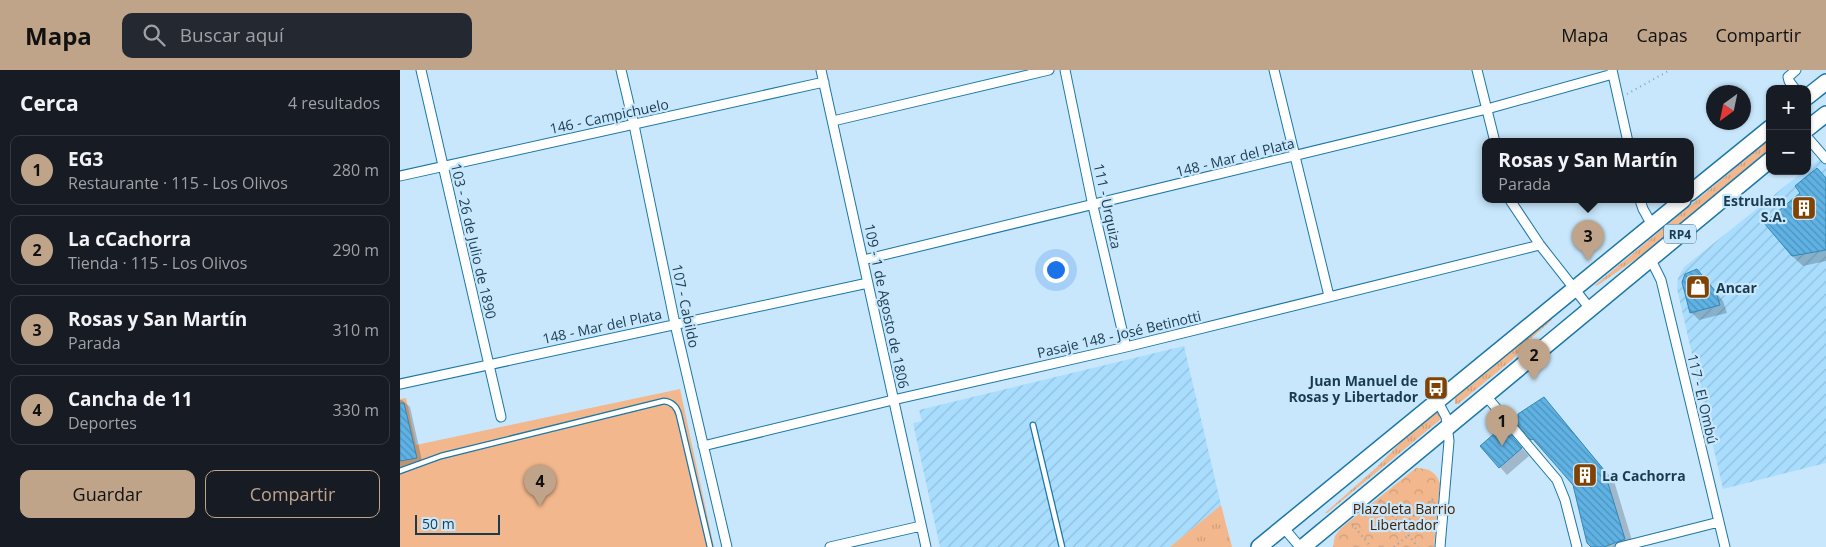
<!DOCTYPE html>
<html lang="es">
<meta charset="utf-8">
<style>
:root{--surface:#171b24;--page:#242831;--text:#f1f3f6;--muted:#9ea1a6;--line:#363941;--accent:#bfa489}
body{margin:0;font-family:"Open Sans",sans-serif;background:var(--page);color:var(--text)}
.controls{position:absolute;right:15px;top:15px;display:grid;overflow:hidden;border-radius:10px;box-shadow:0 1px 4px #0004}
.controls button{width:45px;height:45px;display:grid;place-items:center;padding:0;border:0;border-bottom:1px solid var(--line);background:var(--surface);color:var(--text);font:25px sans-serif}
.compass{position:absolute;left:1306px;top:15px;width:45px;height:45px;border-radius:50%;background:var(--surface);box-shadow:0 1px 4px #0004;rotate:213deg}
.scale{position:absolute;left:15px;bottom:12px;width:85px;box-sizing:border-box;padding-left:5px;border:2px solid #183b50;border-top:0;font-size:14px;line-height:18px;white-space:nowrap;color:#183b50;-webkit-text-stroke:4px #c8e7fc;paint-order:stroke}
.you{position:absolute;left:655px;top:199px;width:18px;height:18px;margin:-12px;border:4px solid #fff;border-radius:50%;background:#1a73e8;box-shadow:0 0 0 8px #1a73e833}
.badge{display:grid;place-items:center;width:32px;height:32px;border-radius:50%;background:var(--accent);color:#111;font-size:16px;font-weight:700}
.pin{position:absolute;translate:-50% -41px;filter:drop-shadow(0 1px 2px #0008)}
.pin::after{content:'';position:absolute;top:26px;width:18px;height:15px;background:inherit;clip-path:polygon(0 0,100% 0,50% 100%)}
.popup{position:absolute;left:1082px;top:68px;width:212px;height:65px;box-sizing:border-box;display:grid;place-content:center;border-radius:10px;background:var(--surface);filter:drop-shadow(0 1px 4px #0005);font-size:16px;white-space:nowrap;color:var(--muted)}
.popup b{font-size:19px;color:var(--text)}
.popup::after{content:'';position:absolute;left:50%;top:100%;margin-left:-10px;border:10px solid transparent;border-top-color:var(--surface)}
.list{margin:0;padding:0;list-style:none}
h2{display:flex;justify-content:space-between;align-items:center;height:65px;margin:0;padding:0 20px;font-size:21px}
h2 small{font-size:16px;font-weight:400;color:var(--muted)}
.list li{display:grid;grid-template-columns:32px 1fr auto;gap:15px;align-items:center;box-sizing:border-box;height:70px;margin:0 10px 10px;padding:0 10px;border:1px solid var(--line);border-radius:10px}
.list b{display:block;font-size:19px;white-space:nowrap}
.list p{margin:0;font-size:16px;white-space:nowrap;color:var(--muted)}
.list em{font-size:16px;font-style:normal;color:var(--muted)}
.actions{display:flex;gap:10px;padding:15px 20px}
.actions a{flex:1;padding:11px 0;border:1px solid var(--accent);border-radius:10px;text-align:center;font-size:18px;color:var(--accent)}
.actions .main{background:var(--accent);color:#111}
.icon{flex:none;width:28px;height:28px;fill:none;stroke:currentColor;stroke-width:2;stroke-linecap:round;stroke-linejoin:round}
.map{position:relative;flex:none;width:1426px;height:477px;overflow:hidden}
header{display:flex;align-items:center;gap:30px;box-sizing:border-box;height:70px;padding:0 25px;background:var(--accent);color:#111}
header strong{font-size:24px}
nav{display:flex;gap:28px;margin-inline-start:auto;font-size:18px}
.search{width:350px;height:45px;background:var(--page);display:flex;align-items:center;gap:12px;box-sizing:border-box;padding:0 18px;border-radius:10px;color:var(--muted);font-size:19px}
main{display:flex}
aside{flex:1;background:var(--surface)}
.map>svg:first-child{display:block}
.industrial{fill:url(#industrial-furrows)}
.grass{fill:url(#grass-tufts)}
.park{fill:url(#park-crowns)}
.pitch{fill:#f2b78d}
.shadow{fill:#0003}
.building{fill:url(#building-back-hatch);stroke:#3288b7}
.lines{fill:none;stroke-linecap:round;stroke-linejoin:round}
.service-casing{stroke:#1b77a5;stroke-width:7}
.minor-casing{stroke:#1b77a5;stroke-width:11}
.primary-casing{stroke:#1b77a5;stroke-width:18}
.path{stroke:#82a3b8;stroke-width:2;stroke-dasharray:1 4;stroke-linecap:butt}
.service{stroke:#fff;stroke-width:4.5}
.minor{stroke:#fff;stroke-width:9}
.primary{stroke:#fff;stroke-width:15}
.labels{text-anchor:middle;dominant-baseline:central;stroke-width:4.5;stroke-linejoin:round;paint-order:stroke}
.shield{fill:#c8e7fc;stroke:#4d6f84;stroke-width:1}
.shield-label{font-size:12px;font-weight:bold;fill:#183b50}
.street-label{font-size:14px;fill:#183b50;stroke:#c8e7fc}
.poi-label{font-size:14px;font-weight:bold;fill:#183b50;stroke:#c8e7fc;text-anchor:end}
.park-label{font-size:14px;fill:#452000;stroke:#c8e7fc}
</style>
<header>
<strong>Mapa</strong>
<div class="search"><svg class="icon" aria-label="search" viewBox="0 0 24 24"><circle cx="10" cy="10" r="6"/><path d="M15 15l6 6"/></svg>Buscar aquí</div>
<nav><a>Mapa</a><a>Capas</a><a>Compartir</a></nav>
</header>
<main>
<aside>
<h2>Cerca<small>4 resultados</small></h2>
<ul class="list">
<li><span class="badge">1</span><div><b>EG3</b><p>Restaurante · 115 - Los Olivos</p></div><em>280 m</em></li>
<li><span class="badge">2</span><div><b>La cCachorra</b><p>Tienda · 115 - Los Olivos</p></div><em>290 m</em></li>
<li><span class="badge">3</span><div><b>Rosas y San Martín</b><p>Parada</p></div><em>310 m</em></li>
<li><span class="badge">4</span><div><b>Cancha de 11</b><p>Deportes</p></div><em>330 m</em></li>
</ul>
<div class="actions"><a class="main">Guardar</a><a>Compartir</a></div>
</aside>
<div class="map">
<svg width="1426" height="477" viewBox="0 0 1426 477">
<defs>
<pattern id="industrial-furrows" width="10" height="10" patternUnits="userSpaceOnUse" patternTransform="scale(1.25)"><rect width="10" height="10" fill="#a9ddfe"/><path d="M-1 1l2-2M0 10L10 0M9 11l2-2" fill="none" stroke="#91bfdc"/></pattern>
<pattern id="grass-tufts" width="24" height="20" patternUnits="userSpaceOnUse" patternTransform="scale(1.25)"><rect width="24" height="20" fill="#f2b78d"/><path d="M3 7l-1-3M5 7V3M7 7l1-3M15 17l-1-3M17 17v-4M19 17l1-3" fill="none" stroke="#cf9e7b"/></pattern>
<pattern id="park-crowns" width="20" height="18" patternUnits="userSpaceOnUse" patternTransform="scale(1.25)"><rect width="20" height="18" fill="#f2b78d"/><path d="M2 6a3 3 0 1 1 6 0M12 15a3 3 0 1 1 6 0" fill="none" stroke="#cf9e7b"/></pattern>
<pattern id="building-back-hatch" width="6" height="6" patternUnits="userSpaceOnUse" patternTransform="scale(1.25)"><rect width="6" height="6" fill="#5fb2e3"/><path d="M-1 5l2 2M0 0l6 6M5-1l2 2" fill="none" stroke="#4d92ba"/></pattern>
</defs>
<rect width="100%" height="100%" fill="#c8e7fc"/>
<path class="industrial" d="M1426,84V393L1323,419L1277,219L1278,208L1284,197L1404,101H1407V99Z
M784,276L821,435L770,477H540L513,353L522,351L519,340Z"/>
<path class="grass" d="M1370,69V79L1239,187L1198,215L1194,216Z
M1151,248L1152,250L1127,272L1112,290L1058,334H1055V328Z
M1038,341L1040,344L1041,349L927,443H925L977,397L1001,372Z
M821,435L832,477H770Z"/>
<path class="park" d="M1016,398C1028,398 1035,401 1040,413L1034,477H933L935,466L941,458Z"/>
<path class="pitch" d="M280,319L314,477H0V329L6,328L16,375Z"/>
<path class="shadow" d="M1426,109V191L1403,196L1392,186Z
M1304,208L1323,231L1327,243L1299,250L1291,242Z
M1144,328L1214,411L1234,477H1193L1174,415L1132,369Z
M0,330H2L10,337L23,395L0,400Z
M1111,366L1129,386L1107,405L1100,397Z"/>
<path class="building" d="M1417,98L1426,108V180L1392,186L1364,153L1400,123L1395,116Z
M1297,199L1316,222L1320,235L1290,243L1282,212L1285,204Z
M1144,327L1204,400L1225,469L1204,477H1191L1187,473L1173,415L1133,369L1131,370L1118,355V344Z
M0,333H4L17,388L0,391Z
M1103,356L1122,378L1099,398L1080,376Z"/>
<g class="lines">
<defs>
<path id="service" d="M633,355L662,477
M0,401L41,386L264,331C273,332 277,337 279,345L310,477"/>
<path id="minor" d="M21,0L101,347
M221,0L234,55L275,254L327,477
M421,0L526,477
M665,0L693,136L726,277
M874,0L929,226
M1077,0L1095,72
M1212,0L1228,72
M1395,19L1389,11L1388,7L1396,0
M433,51L649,0
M1407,67L1426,89
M0,106L424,12
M1110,130L1140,175L1191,240
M1240,130L1243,139L1252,155
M1250,188L1261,210L1325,477
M463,190L1087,39L1213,4
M0,314L468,213
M1086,326L1157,410L1165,430L1177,477
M1037,330L1046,347L1049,371L1040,477
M303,376L493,330L726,277L1140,175
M883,457L900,477
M430,477L521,456
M1220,477L1319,452"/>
<path id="primary" d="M1407,27L1426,12
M1407,59L1426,44
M1290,123L1370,58
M859,477L1283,130
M903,477L1370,90"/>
</defs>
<use href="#service" class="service-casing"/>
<use href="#minor" class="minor-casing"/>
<use href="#primary" class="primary-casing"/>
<path class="path" d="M1227,24L1270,0
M980,430L1018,477
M952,454L971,477
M1002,456L1034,428
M994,477L1009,465"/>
<use href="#service" class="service"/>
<use href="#minor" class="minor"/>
<use href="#primary" class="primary"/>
</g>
<defs>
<symbol id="building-square" viewBox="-11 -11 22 22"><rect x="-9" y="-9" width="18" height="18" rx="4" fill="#814303" stroke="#c8e7fc"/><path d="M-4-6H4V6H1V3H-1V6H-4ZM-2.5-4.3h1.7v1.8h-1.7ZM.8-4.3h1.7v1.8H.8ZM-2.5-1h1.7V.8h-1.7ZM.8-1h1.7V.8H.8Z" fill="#fff"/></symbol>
<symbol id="shop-square" viewBox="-11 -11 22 22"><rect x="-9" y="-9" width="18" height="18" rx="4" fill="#814303" stroke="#c8e7fc"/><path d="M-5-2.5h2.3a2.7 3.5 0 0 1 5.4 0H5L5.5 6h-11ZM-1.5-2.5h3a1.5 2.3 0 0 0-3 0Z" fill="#fff"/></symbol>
<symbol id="bus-square" viewBox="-11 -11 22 22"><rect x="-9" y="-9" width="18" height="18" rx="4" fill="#814303" stroke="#c8e7fc"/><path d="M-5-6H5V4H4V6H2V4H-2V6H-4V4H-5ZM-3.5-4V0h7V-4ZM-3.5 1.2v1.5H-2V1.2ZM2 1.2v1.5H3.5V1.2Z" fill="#fff"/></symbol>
</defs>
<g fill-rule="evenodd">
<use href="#building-square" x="1390" y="124" width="28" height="28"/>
<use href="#shop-square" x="1284" y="203" width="28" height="28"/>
<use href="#bus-square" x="1022" y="304" width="28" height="28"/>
<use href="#building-square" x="1171" y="391" width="28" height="28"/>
</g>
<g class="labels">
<rect class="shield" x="1264" y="154.5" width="32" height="19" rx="4"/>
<g class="shield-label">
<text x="1280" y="164">RP4</text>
</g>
<g class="street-label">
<text transform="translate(209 46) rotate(-12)">146 - Campichuelo</text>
<text transform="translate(835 87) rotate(-14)">148 - Mar del Plata</text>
<text transform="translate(708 136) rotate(78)">111 - Urquiza</text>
<text transform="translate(74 171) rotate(77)">103 - 26 de Julio de 1890</text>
<text transform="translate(286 236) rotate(78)">107 - Cabildo</text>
<text transform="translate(487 236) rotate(78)">109 - 1 de Agosto de 1806</text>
<text transform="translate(202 256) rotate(-12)">148 - Mar del Plata</text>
<text transform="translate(719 264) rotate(-13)">Pasaje 148 - José Betinotti</text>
<text transform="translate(1303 329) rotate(77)">117 - El Ombú</text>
</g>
<g class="poi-label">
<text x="1386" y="130">Estrulam<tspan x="1386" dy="16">S.A.</tspan></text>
<text x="1316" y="217" text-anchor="start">Ancar</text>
<text x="1018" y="310">Juan Manuel de<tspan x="1018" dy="16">Rosas y Libertador</tspan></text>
<text x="1202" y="405" text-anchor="start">La Cachorra</text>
</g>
<g class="park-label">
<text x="1004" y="438">Plazoleta Barrio<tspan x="1004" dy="16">Libertador</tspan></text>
</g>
</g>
</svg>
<div class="controls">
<button>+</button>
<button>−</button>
</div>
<svg class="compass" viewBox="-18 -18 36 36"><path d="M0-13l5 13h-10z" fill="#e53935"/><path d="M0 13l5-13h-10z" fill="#9ea1a6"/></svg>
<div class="scale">50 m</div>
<div class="you"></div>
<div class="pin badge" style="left:1102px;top:376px">1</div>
<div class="pin badge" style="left:1134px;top:310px">2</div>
<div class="pin badge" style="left:1188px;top:191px">3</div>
<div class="popup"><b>Rosas y San Martín</b>Parada</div>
<div class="pin badge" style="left:140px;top:436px">4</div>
</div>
</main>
